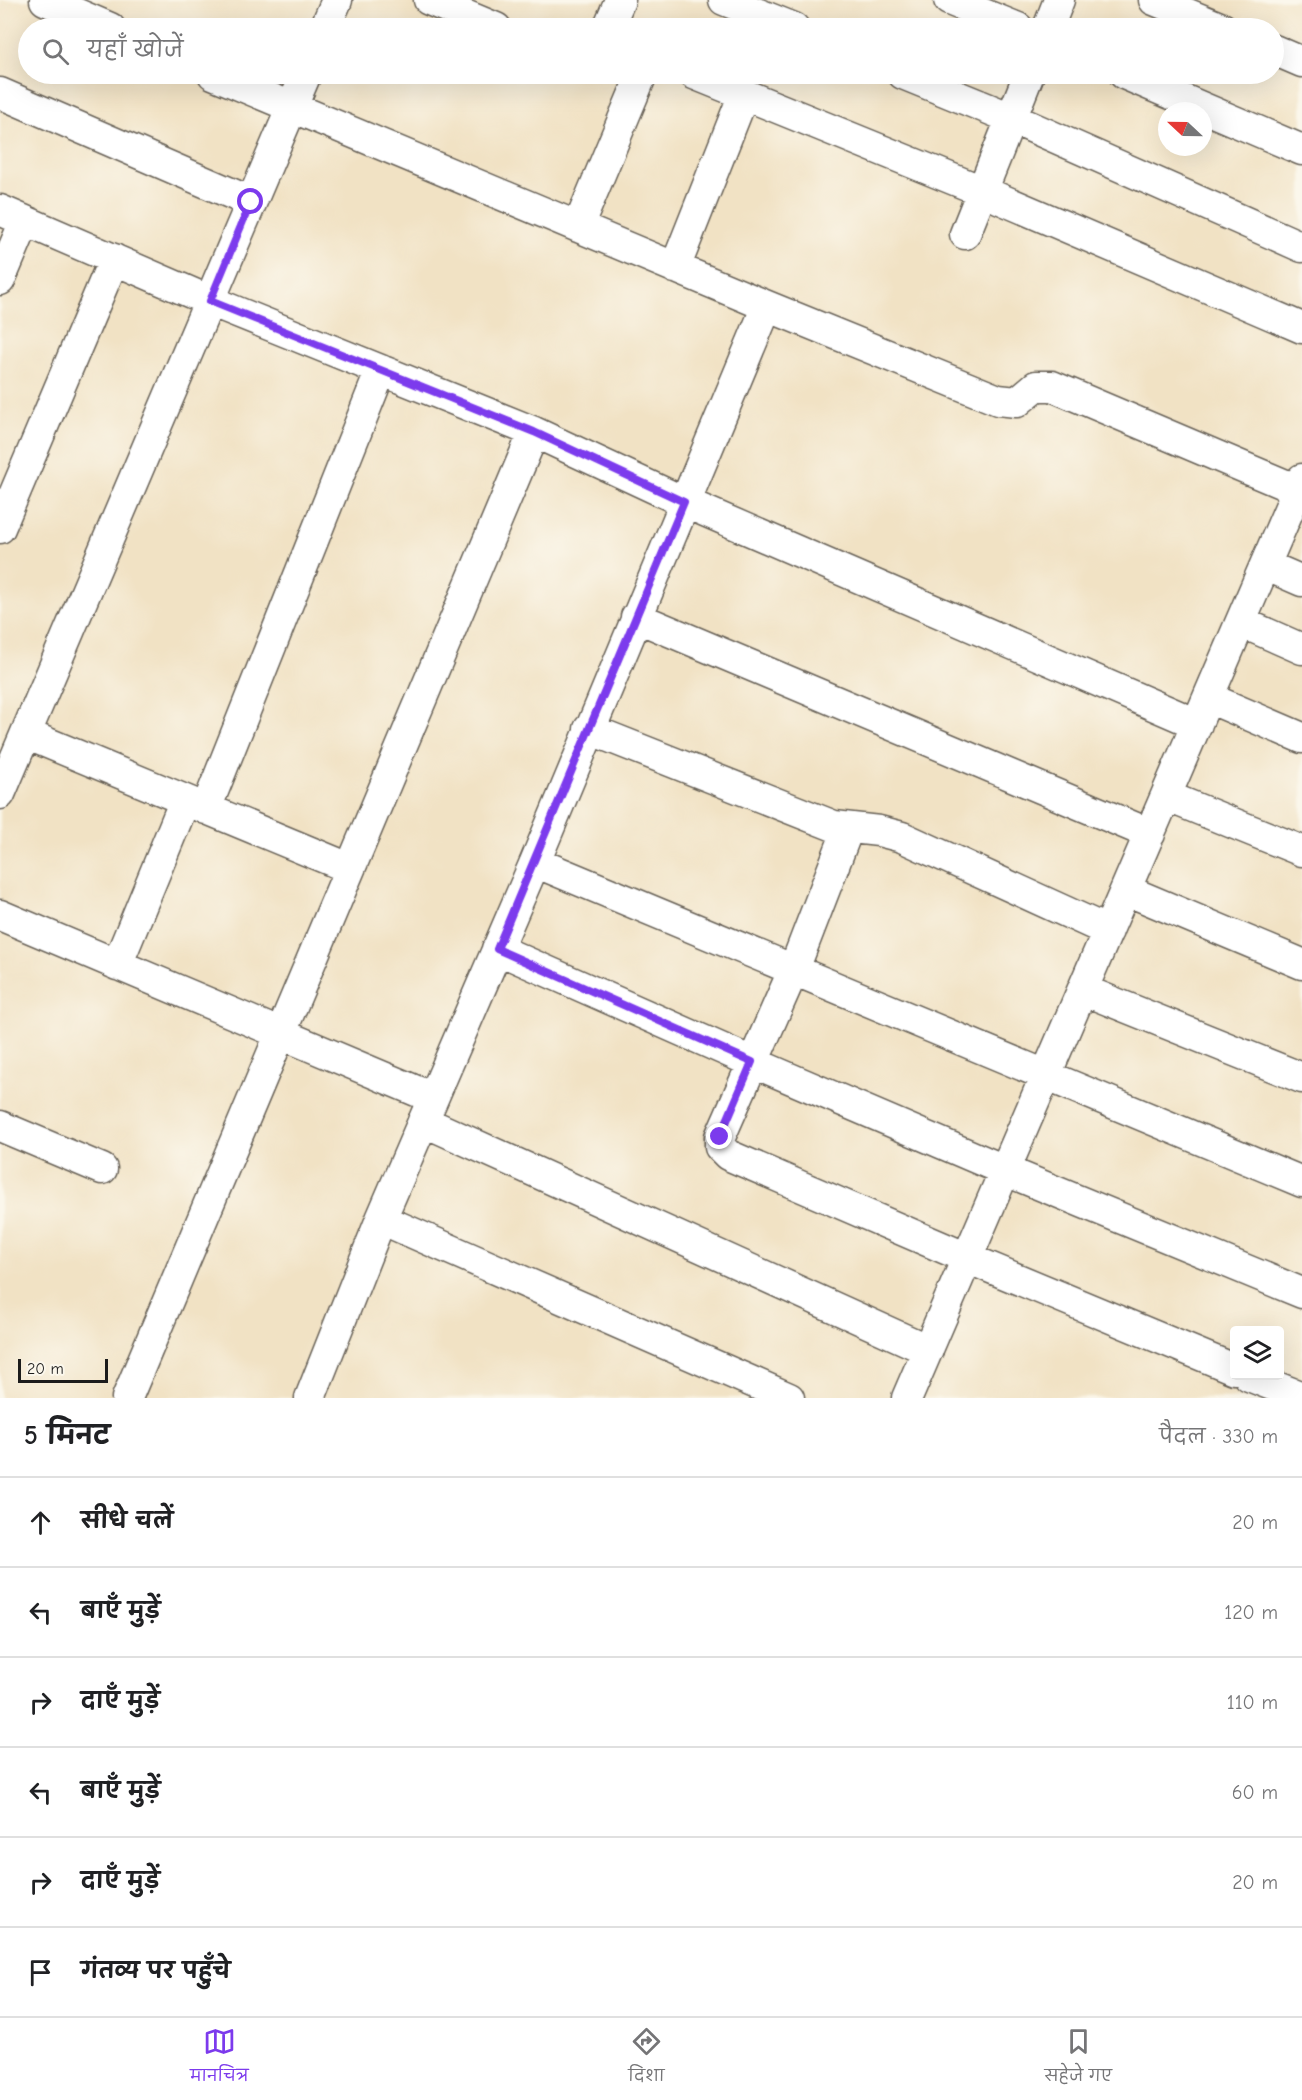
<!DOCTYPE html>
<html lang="hi">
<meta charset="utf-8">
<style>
:root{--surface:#fff;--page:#f2f2f2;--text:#202124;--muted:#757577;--line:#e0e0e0;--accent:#7c3aed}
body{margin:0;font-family:"Comic Neue","Playpen Sans Deva",sans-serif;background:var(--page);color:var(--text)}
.controls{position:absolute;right:18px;bottom:18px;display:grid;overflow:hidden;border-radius:6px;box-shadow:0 6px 24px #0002}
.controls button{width:54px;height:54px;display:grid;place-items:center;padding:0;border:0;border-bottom:2px solid var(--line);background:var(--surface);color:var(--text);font:30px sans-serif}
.compass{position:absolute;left:1158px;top:102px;width:54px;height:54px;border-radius:50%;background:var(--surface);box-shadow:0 6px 24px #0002;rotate:292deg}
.scale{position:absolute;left:18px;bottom:15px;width:90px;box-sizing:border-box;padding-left:6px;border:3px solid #1c1c1c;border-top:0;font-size:16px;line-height:21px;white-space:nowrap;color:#1c1c1c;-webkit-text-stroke:4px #fbf7ec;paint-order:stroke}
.stop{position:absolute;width:18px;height:18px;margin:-14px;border:4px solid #7c3aed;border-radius:50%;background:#fff}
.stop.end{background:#7c3aed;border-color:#fff;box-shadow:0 2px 6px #0008}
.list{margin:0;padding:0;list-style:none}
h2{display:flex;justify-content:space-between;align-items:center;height:78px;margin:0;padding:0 24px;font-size:26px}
h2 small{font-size:20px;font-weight:400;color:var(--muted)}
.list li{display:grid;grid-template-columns:39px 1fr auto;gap:18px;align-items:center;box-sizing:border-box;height:90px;padding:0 24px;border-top:2px solid var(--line)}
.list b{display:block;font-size:22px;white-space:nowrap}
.list em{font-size:20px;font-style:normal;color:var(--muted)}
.icon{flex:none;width:33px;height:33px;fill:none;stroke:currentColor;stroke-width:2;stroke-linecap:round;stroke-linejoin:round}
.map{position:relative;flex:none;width:1302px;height:1398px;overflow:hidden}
.search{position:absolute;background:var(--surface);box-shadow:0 6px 24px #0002;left:18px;right:18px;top:18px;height:66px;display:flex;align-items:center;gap:15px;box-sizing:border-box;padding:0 21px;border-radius:33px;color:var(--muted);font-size:22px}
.sheet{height:618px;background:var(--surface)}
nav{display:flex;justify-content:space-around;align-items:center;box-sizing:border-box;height:84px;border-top:2px solid var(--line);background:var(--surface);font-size:16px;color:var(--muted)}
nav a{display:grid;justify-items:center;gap:3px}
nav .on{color:var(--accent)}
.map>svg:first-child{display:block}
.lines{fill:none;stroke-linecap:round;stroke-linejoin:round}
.minor-casing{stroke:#676157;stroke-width:33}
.minor{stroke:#fff;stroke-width:30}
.route{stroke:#7c3aed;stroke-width:8}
</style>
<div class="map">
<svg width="1302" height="1398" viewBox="0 0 1302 1398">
<rect width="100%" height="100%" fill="#fbf7ec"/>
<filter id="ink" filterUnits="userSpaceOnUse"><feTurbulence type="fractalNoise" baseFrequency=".0167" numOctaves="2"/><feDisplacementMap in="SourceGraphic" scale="12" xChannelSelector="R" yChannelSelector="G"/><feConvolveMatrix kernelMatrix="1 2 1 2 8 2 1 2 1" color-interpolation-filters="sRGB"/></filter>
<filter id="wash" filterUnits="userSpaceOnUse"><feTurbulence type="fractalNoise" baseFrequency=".008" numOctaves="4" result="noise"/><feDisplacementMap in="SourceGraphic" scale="24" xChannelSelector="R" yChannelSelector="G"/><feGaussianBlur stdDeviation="1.35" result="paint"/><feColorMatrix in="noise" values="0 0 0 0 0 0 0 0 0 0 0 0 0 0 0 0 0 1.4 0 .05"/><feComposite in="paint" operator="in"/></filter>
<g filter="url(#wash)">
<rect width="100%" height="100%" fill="#f1e2c4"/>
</g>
<g filter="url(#ink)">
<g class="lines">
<defs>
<path id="minor" d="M45,0L110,28
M429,0L496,28
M724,0L794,28
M949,0L1018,28
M1154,0L1222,28
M325,28L337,0
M608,28L620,0
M1048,28L1059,0
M1274,50L1302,62
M213,74L767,306L998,400L1017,402L1036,386H1052L1302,492
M694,74L982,191L1302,328
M903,74L1011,118L1302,247
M1124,74L1302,150
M0,93L251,202
M0,210L210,301L534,432L684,502L1197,724
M578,227L642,74
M965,234L1029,74
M675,268L744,94
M0,280L25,221
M0,528L114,259
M1265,565L1302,581
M636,617L1150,834
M1241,622L1302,649
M1209,698L1302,738
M589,729L834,826L879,831L902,837L1108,931
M26,734L349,868
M0,794L306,74
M1166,796L1302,851
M206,809L381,370
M848,829L794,969L720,1137V1147L728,1155L967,1258L1234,1369
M535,862L1302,1182
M1126,890L1302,964
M0,915L433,1098
M497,949L752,1062L1004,1170L1302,1293
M117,965L185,800
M1083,990L1302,1078
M423,1121L928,1350
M0,1126L102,1169
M381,1219L789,1398
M1249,1376L1302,1397
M127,1398L534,432
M310,1398L381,1219L535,862L767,306
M907,1398L1302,479"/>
</defs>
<use href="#minor" class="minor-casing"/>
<use href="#minor" class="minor"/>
</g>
</g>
<g class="lines" filter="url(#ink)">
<path class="route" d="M251,202L210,301L534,432L684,502L497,949L752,1062L720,1137"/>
</g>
</svg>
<div class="controls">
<button><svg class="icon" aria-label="layers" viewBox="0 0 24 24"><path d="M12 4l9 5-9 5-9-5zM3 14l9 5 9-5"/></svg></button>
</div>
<svg class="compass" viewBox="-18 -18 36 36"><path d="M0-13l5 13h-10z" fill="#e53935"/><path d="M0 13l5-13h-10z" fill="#757577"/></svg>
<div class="scale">20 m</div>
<div class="stop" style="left:251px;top:202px"></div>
<div class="stop end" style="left:720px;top:1137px"></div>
<div class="search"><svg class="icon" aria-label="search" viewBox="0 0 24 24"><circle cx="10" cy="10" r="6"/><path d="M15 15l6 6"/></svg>यहाँ खोजें</div>
</div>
<section class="sheet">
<h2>5 मिनट<small>पैदल · 330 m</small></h2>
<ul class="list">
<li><svg class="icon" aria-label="ahead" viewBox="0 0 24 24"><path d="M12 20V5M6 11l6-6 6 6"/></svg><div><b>सीधे चलें</b></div><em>20 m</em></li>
<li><svg class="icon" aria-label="left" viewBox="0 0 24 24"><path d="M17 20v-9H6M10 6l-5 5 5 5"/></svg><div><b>बाएँ मुड़ें</b></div><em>120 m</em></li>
<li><svg class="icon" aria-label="right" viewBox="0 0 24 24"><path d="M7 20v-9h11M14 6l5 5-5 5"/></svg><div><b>दाएँ मुड़ें</b></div><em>110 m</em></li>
<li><svg class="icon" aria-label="left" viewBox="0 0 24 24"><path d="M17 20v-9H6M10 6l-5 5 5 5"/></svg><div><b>बाएँ मुड़ें</b></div><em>60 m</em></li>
<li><svg class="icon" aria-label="right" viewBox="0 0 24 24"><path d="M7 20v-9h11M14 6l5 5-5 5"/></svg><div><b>दाएँ मुड़ें</b></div><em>20 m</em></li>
<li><svg class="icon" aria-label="arrive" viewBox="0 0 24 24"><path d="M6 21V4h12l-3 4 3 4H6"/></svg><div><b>गंतव्य पर पहुँचे</b></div></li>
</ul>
</section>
<nav>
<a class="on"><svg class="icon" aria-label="map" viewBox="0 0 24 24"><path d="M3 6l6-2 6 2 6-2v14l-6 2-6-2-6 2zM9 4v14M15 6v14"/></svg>मानचित्र</a>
<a><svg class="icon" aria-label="directions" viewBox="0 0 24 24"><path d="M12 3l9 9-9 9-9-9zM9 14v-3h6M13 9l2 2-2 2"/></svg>दिशा</a>
<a><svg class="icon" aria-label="saved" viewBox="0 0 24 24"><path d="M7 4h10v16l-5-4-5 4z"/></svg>सहेजे गए</a>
</nav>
